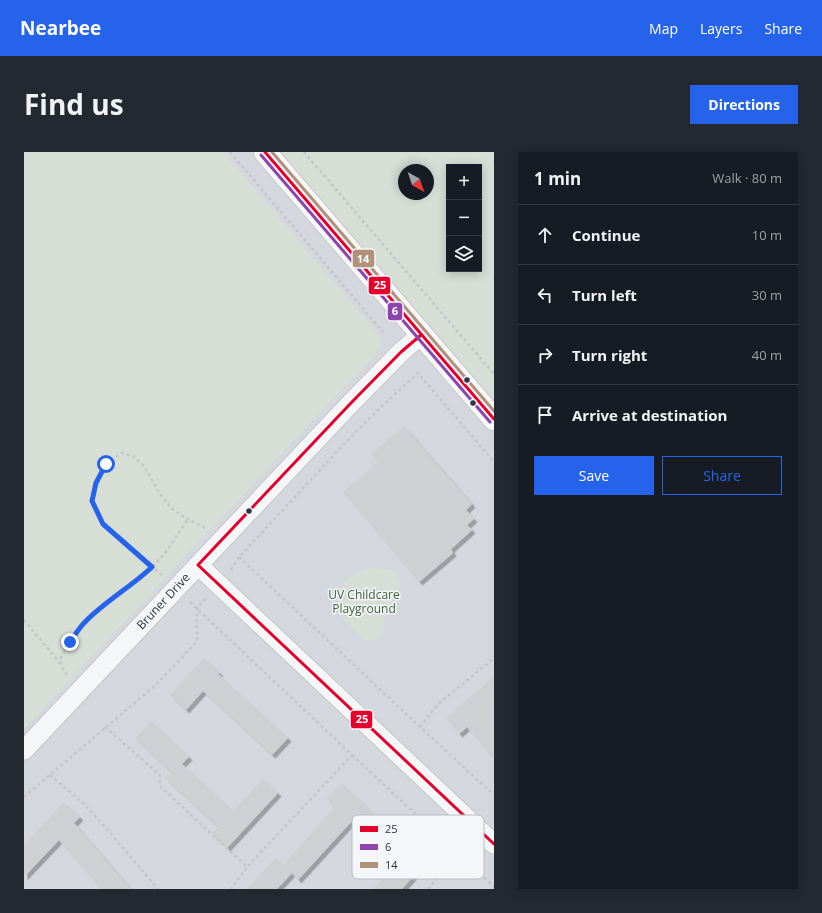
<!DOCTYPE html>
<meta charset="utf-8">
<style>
:root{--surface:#171b24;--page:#242831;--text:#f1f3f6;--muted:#9ea1a6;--line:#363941;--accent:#2563eb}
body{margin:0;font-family:"Open Sans",sans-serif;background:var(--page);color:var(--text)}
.controls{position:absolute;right:12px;top:12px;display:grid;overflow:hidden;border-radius:0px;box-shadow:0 2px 10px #0003}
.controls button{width:36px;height:36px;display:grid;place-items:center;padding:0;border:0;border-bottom:1px solid var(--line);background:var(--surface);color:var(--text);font:20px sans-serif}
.compass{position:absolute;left:374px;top:12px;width:36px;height:36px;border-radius:50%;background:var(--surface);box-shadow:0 2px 10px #0003;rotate:140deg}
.stop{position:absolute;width:12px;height:12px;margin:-9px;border:3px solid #2563eb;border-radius:50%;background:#fff}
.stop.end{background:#2563eb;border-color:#fff;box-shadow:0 1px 4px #0008}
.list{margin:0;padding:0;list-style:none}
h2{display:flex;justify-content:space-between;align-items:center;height:52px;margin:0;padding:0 16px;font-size:17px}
h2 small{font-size:13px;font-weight:400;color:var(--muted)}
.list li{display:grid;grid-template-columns:26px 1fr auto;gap:12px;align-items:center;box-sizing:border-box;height:60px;padding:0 16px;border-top:1px solid var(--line)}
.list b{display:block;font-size:15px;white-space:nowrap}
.list em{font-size:13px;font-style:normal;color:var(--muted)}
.actions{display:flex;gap:8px;padding:12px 16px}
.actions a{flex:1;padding:9px 0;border:1px solid var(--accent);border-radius:0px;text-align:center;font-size:14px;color:var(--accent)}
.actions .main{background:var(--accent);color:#fff}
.icon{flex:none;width:22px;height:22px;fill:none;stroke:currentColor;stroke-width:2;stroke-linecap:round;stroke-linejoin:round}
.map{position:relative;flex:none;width:470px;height:737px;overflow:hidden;border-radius:0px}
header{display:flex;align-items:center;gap:24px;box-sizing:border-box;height:56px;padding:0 20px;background:var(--accent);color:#fff}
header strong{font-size:19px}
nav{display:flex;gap:22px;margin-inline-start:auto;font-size:14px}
.intro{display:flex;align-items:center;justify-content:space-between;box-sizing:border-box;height:96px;padding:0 24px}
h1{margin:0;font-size:28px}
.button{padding:10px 18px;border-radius:0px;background:var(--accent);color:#fff;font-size:14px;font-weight:700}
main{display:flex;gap:24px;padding:0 24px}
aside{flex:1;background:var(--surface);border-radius:0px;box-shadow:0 2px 10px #0003}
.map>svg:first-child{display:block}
.built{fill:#d4d7dd;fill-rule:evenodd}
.green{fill:#d6ded6;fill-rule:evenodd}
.building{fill:#ced0d3;filter:url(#shadow)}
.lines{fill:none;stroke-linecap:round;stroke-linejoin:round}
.street-casing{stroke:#c4c6c8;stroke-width:21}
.secondary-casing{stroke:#c4c6c8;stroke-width:24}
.path{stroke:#c5c6ca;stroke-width:2.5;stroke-dasharray:3 3;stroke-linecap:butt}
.street{stroke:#f5f6f7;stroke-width:19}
.secondary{stroke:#f8f8f8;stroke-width:22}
.bus-1-casing{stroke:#f4f6f9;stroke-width:6}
.bus-2-casing{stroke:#f4f6f9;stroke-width:6}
.bus-3-casing{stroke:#f4f6f9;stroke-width:6}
.bus-1{stroke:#e4002b;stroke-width:3}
.bus-2{stroke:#8e44ad;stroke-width:3}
.bus-3{stroke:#af9277;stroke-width:3}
.route{stroke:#2563eb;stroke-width:5}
.bus-dot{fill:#2b3445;stroke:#f4f6f9;stroke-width:1.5}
.labels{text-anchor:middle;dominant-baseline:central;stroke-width:3;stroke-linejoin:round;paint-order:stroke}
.park-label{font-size:12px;fill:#3f6138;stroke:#f4f6f9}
.street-label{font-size:12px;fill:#2b3445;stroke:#f4f6f9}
.key{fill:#f4f6f9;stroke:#b8bcc3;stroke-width:1}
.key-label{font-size:11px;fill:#2b3445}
.line-badge{stroke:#f4f6f9;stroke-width:1.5}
.badge-label{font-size:11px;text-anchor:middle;font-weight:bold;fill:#fff}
</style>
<header>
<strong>Nearbee</strong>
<nav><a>Map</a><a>Layers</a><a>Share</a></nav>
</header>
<div class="intro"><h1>Find us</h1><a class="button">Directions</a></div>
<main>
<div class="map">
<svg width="470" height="737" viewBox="0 0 470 737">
<defs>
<filter id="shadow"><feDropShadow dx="3.5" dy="3.5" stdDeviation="0" flood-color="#0004"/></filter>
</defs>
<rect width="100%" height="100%" fill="#e6e8ea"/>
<path class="built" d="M0,0H470V737H0ZM425,15H455V117H425ZM380,18H404V42H380Z"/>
<path class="green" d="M0,0H199L358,186L355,196L349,205L196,367L0,577Z
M241,0H470V267ZM425,15H455V117H425ZM380,18H404V42H380Z
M347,416L365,417L372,420L376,433L375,440L368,448L366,457L360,466L358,484C352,488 347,490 340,488C334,481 323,474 319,466C304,438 322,423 347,416Z"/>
<path class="building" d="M380,274L448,352L442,358L450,367L443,373L448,378L427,397L429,401L395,430L319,340L354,310L347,302Z
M180,506L196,521L194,522L264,586L248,603L179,539L162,558L146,543Z
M470,524V607L443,575L435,582L422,566Z
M127,569L165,605L158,612L209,659L239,627L254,641L203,696L188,682L194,675L141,626L147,620L111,586Z
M317,631L403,709L378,737H349L372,712L327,670L274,728L268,721L253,737H223L252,706L259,713L311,655L302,647Z
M40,650L56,665L50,671L107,737H77L35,688L0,725V693Z"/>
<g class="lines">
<defs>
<path id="street" d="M174,413L470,692
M0,598L326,252L377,200L397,183"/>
<path id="secondary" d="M241,0L470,267"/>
</defs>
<use href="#street" class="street-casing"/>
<use href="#secondary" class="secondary-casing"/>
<path class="path" d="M206,0L359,180
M280,0L470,222
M215,405L396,575L470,643
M207,418L215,405L322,290L355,257L394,221L470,310
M138,423L115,405L79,372L68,349L71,331L82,312L98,301L110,305L120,314L134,339L147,356L160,365L183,377
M166,450L328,603L223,715
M0,468L37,512
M43,523L37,513V505L60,471L87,447L112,430L128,415L142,400L164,367
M81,575L136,623V634L223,715L207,737
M396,575L413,553L470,506
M328,603L470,735
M26,623L59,651L82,676L134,737
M0,645L134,531L173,489V456L182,446
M404,737L435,703"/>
<use href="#street" class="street"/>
<use href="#secondary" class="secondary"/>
<defs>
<path id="bus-1" d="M241,0L470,267
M397,183L377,200L326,252L174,413L470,692"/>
<path id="bus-2" d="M237,3L466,270"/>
<path id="bus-3" d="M248,0L470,259"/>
</defs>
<use href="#bus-1" class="bus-1-casing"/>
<use href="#bus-2" class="bus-2-casing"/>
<use href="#bus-3" class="bus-3-casing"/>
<use href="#bus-1" class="bus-1"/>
<use href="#bus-2" class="bus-2"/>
<use href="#bus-3" class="bus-3"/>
</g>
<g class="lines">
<path class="route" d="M46,490C51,483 55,476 61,470C81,449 107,435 128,415L79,372L68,349L72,331L82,312"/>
</g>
<g class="bus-dot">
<circle cx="443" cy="228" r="3.5"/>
<circle cx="449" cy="251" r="3.5"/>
<circle cx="225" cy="359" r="3.5"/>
</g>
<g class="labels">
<g class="park-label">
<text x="340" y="442">UV Childcare<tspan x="340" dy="14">Playground</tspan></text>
</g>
<g class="street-label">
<text transform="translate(139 449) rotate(-47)">Bruner Drive</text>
</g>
</g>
<rect x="328" y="663" width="132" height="64" rx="6" class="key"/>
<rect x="336" y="674" width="18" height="6" fill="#e4002b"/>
<rect x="336" y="692" width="18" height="6" fill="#8e44ad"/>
<rect x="336" y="710" width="18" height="6" fill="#af9277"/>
<g class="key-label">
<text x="361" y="681">25</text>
<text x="361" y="699">6</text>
<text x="361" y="717">14</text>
</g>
<g class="line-badge">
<rect x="328" y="97" width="23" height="19" rx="4" fill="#af9277"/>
<rect x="344" y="124" width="23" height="19" rx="4" fill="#e4002b"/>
<rect x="363" y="150" width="16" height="19" rx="4" fill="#8e44ad"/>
<rect x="326" y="558" width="23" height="19" rx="4" fill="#e4002b"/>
</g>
<g class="badge-label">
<text x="339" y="111">14</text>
<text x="356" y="137">25</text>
<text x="371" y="163">6</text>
<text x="338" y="571">25</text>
</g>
</svg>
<div class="controls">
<button>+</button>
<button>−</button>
<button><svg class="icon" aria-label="layers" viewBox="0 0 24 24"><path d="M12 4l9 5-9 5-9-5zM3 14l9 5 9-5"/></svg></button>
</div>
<svg class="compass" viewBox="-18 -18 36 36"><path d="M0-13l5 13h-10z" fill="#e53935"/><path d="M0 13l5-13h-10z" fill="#9ea1a6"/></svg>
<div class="stop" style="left:82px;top:312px"></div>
<div class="stop end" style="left:46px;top:490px"></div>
</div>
<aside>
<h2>1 min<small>Walk · 80 m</small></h2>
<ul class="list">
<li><svg class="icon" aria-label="ahead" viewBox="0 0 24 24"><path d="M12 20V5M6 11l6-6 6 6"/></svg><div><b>Continue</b></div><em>10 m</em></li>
<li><svg class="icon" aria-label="left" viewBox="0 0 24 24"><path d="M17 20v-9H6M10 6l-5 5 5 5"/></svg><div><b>Turn left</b></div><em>30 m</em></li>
<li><svg class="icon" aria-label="right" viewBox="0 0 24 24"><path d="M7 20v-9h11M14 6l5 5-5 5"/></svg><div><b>Turn right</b></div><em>40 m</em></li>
<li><svg class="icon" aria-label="arrive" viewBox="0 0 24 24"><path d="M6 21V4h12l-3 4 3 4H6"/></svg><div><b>Arrive at destination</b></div></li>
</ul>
<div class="actions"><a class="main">Save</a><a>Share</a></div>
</aside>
</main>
